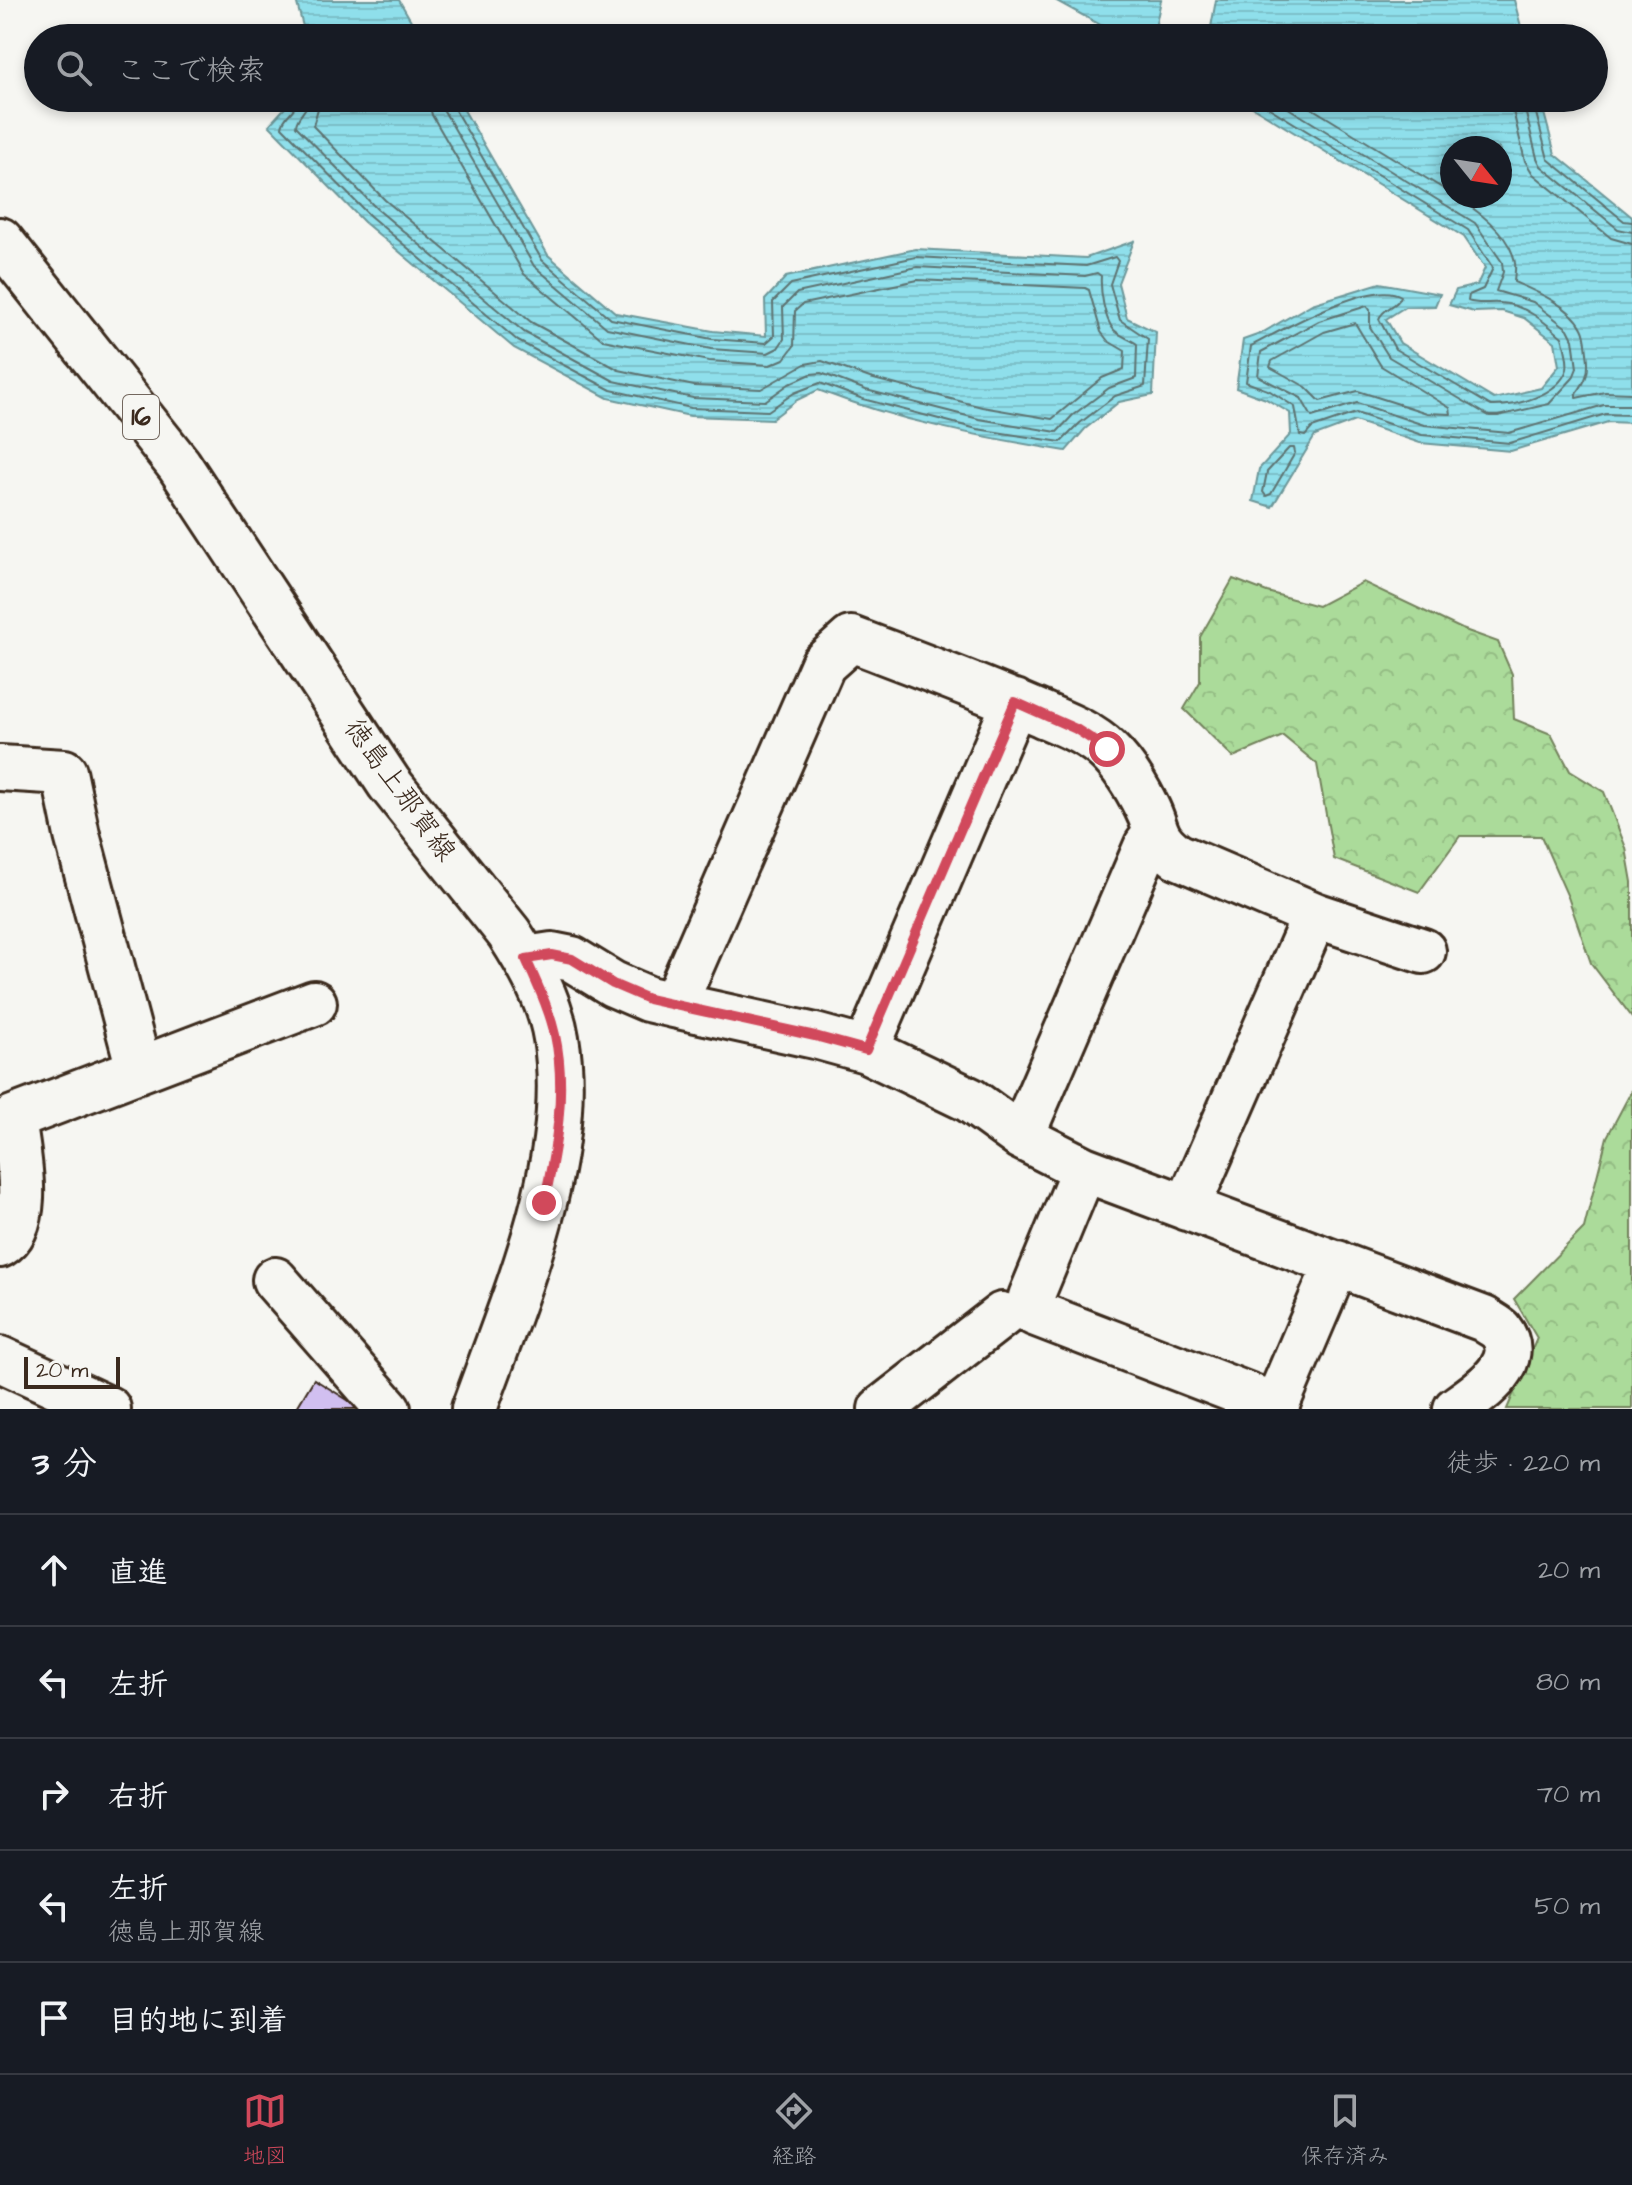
<!DOCTYPE html>
<html lang="ja">
<meta charset="utf-8">
<style>
:root{--surface:#171b24;--page:#242831;--text:#f1f3f6;--muted:#9ea1a6;--line:#363941;--accent:#d1495b}
body{margin:0;font-family:"Architects Daughter","Klee One",sans-serif;background:var(--page);color:var(--text)}
.compass{position:absolute;left:1440px;top:136px;width:72px;height:72px;border-radius:50%;background:var(--surface);box-shadow:0 4px 12px #0003;rotate:120deg}
.scale{position:absolute;left:24px;bottom:20px;width:96px;box-sizing:border-box;padding-left:8px;border:4px solid #3b2a1e;border-top:0;font-size:22px;line-height:28px;white-space:nowrap;color:#3b2a1e;-webkit-text-stroke:6px #f6f6f2;paint-order:stroke}
.stop{position:absolute;width:24px;height:24px;margin:-18px;border:6px solid #d1495b;border-radius:50%;background:#fff}
.stop.end{background:#d1495b;border-color:#fff;box-shadow:0 2px 8px #0008}
.list{margin:0;padding:0;list-style:none}
h2{display:flex;justify-content:space-between;align-items:center;height:104px;margin:0;padding:0 32px;font-size:34px}
h2 small{font-size:26px;font-weight:400;color:var(--muted)}
.list li{display:grid;grid-template-columns:52px 1fr auto;gap:24px;align-items:center;box-sizing:border-box;height:112px;padding:0 32px;border-top:2px solid var(--line)}
.list b{display:block;font-size:30px;white-space:nowrap}
.list p{margin:0;font-size:26px;white-space:nowrap;color:var(--muted)}
.list em{font-size:26px;font-style:normal;color:var(--muted)}
.icon{flex:none;width:44px;height:44px;fill:none;stroke:currentColor;stroke-width:2;stroke-linecap:round;stroke-linejoin:round}
.map{position:relative;flex:none;width:1632px;height:1409px;overflow:hidden}
.search{position:absolute;background:var(--surface);box-shadow:0 4px 12px #0003;left:24px;right:24px;top:24px;height:88px;display:flex;align-items:center;gap:20px;box-sizing:border-box;padding:0 28px;border-radius:44px;color:var(--muted);font-size:30px}
.sheet{height:664px;background:var(--surface)}
nav{display:flex;justify-content:space-around;align-items:center;box-sizing:border-box;height:112px;border-top:2px solid var(--line);background:var(--surface);font-size:22px;color:var(--muted)}
nav a{display:grid;justify-items:center;gap:4px}
nav .on{color:var(--accent)}
.map>svg:first-child{display:block}
.forest{fill:url(#forest-crowns);stroke:#73825c;stroke-width:2}
.water{fill:url(#water-rules);stroke:#6d9799;stroke-width:2;fill-rule:evenodd}
.lines{fill:none;stroke-linecap:round;stroke-linejoin:round}
.shore{stroke:#5d7270;stroke-width:2}
.building{fill:#d1bff0;stroke:#3b2a1e;stroke-width:2}
.minor-casing{stroke:#3b2a1e;stroke-width:50}
.major-casing{stroke:#3b2a1e;stroke-width:50}
.minor{stroke:#f6f6f2;stroke-width:44}
.major{stroke:#f6f6f2;stroke-width:44}
.route{stroke:#d1495b;stroke-width:10}
.labels{text-anchor:middle;dominant-baseline:central;stroke-width:6;stroke-linejoin:round;paint-order:stroke}
.shield{fill:#f6f6f2;stroke:#73675e;stroke-width:2}
.shield-label{font-size:26px;font-weight:bold;fill:#3b2a1e}
.street-label{font-size:28px;fill:#3b2a1e;stroke:#f6f6f2}
</style>
<div class="map">
<svg width="1632" height="1409" viewBox="0 0 1632 1409">
<defs>
<pattern id="forest-crowns" width="20" height="18" patternUnits="userSpaceOnUse" patternTransform="scale(2)"><rect width="20" height="18" fill="#abdb9a"/><path d="M2 6a3 3 0 1 1 6 0M12 15a3 3 0 1 1 6 0" fill="none" stroke="#94bc84"/></pattern>
<pattern id="water-rules" width="6" height="5" patternUnits="userSpaceOnUse" patternTransform="scale(2)"><rect width="6" height="5" fill="#8fdfeb"/><path d="M0 2.5h6" fill="none" stroke="#7cc0c9"/></pattern>
</defs>
<rect width="100%" height="100%" fill="#f6f6f2"/>
<filter id="ink" filterUnits="userSpaceOnUse"><feTurbulence type="fractalNoise" baseFrequency=".0125" numOctaves="2"/><feDisplacementMap in="SourceGraphic" scale="16" xChannelSelector="R" yChannelSelector="G"/><feConvolveMatrix kernelMatrix="1 2 1 2 8 2 1 2 1" color-interpolation-filters="sRGB"/></filter>
<g filter="url(#ink)">
<path class="forest" d="M1233,579L1267,592L1318,606L1363,582L1462,629L1498,642L1512,674L1514,719L1551,734L1570,771L1604,792L1626,848L1632,882V1017L1591,963L1568,897L1541,836H1460L1419,892L1334,859L1317,764L1283,736L1233,757L1184,709L1200,682V637Z
M1632,1090V1409H1507L1537,1338L1514,1299L1584,1228L1607,1137Z"/>
<path class="water" d="M296,0H399L421,38H306Z
M1055,0H1161L1153,38H1124Z
M1216,0H1514L1524,38H1209Z
M294,98H457L548,255L616,313L713,331L766,336L765,300L786,277L916,249L1086,258L1134,241L1118,283L1127,318L1156,332L1153,395L1119,402L1085,429L1066,451C981,437 898,421 818,390L797,400L772,419L690,416L608,398L514,348L364,222L269,125Z
M1238,98H1540L1555,154L1632,217V423L1608,422L1511,451L1420,443L1355,421L1315,436L1272,507L1253,501L1259,469L1291,434L1290,413L1266,399L1236,388L1243,340L1260,334L1312,304L1380,283L1440,294L1435,306L1405,307L1386,319L1400,343L1494,399L1541,388L1559,366L1555,342L1524,318L1502,311L1474,312L1449,305L1456,290L1477,285L1485,268L1464,237ZM1452,148H1500V196H1452Z"/>
<g class="lines">
<path class="shore" d="M299,98C298,110 283,115 282,127L370,216L518,341L611,390L691,408L768,411L794,393L820,383L863,399L977,429L1061,442L1080,423L1115,396L1145,386L1148,339L1120,320L1110,284L1118,261L1115,257L1086,266L916,257L791,284L773,302L774,336L766,343L712,339L611,319L542,260L452,105L450,98
M309,98C309,110 296,116 296,126L377,209L524,332L614,381L693,398L765,401L789,384L811,374L821,373L866,390L979,419L1057,432L1073,415L1109,388L1136,378L1137,344C1130,339 1120,336 1114,330C1104,319 1100,290 1101,276L1097,273L1085,276L917,267L797,293L783,307L784,339L778,348L768,353L711,349L607,328L534,266L443,109L440,98
M321,98L313,126L385,200L531,322L619,370L694,386L761,389L805,364L822,361L870,378L982,407L1052,419L1102,378L1124,369L1125,351L1108,341L1101,332L1089,290L1085,288L918,280L803,304L795,311L794,346L784,359L770,365L709,361L603,340L524,274L432,115L428,98
M1253,98L1468,230L1493,268L1483,289L1469,295L1468,301C1479,305 1489,302 1500,303C1524,304 1545,322 1562,337C1564,345 1569,360 1567,369C1559,395 1515,407 1491,406L1395,349L1379,319C1383,307 1398,307 1401,296C1372,278 1280,331 1251,346L1246,382L1270,391L1295,407L1300,435L1305,436L1312,428L1356,413L1422,435L1510,443L1606,414L1632,415
M1272,98L1475,223L1502,262L1503,272L1496,291L1533,302L1568,329L1573,339L1577,368L1573,378L1549,404L1498,416H1489L1389,357L1370,327V310L1367,306L1319,321L1261,352L1258,376L1301,398L1312,417L1357,403L1424,425L1509,433L1604,405H1632
M1295,98L1452,194
M1510,98L1525,161L1533,174L1611,238L1632,244
M1522,98L1537,158L1541,166L1618,229L1632,232
M1532,98L1548,159L1624,221L1632,222
M1455,196C1477,210 1511,235 1515,263C1516,269 1514,276 1514,282C1535,291 1571,306 1582,328C1586,335 1586,345 1587,353C1590,370 1587,380 1576,394V398L1605,392L1632,393
M1355,323L1381,366L1450,408L1451,414L1427,413L1358,391L1320,401L1306,387L1270,367L1272,361L1324,332Z
M1289,448H1294L1295,453L1271,494L1266,496L1263,492L1267,472Z"/>
</g>
<path class="building" d="M314,1379L362,1409H296Z"/>
<g class="lines">
<defs>
<path id="minor" d="M0,768L64,772L77,835L139,1069
M526,959L552,955L572,959L613,984L648,999L674,1005L823,664L851,639C914,663 977,686 1039,713C1062,723 1090,733 1108,751C1124,766 1136,786 1146,806C1159,831 1151,836 1177,856L1315,915
M674,1005L815,1036L866,1050L970,1100L1021,1137L1084,1169L1031,1297L1034,1313L1276,1406L1337,1263
M866,1050L1015,702
M1021,1137L1147,845L1155,835
M1084,1169L1484,1319C1489,1323 1496,1326 1500,1330C1526,1363 1479,1393 1456,1409
M1187,1208L1315,915L1423,951
M0,1245C35,1224 17,1152 13,1118L314,1003
M275,1280L388,1409
M881,1409L1002,1315"/>
<path id="major" d="M0,240L179,465L389,783L509,933C529,964 550,1000 556,1038C576,1158 514,1297 474,1409
M0,1359L108,1409"/>
</defs>
<use href="#minor" class="minor-casing"/>
<use href="#major" class="major-casing"/>
<use href="#minor" class="minor"/>
<use href="#major" class="major"/>
</g>
</g>
<g class="lines" filter="url(#ink)">
<path class="route" d="M544,1203C556,1149 567,1090 555,1035C549,1008 537,984 526,959L552,955L572,959L613,984L648,999L815,1036L866,1050L1015,702L1076,729L1107,749"/>
</g>
<g class="labels">
<rect class="shield" x="123" y="395" width="36" height="44" rx="6"/>
<g class="shield-label">
<text x="141" y="417">16</text>
</g>
<g class="street-label">
<text transform="translate(400 790) rotate(54)">徳島上那賀線</text>
</g>
</g>
</svg>
<svg class="compass" viewBox="-18 -18 36 36"><path d="M0-13l5 13h-10z" fill="#e53935"/><path d="M0 13l5-13h-10z" fill="#9ea1a6"/></svg>
<div class="scale">20 m</div>
<div class="stop" style="left:1107px;top:749px"></div>
<div class="stop end" style="left:544px;top:1203px"></div>
<div class="search"><svg class="icon" aria-label="search" viewBox="0 0 24 24"><circle cx="10" cy="10" r="6"/><path d="M15 15l6 6"/></svg>ここで検索</div>
</div>
<section class="sheet">
<h2>3 分<small>徒歩 · 220 m</small></h2>
<ul class="list">
<li><svg class="icon" aria-label="ahead" viewBox="0 0 24 24"><path d="M12 20V5M6 11l6-6 6 6"/></svg><div><b>直進</b></div><em>20 m</em></li>
<li><svg class="icon" aria-label="left" viewBox="0 0 24 24"><path d="M17 20v-9H6M10 6l-5 5 5 5"/></svg><div><b>左折</b></div><em>80 m</em></li>
<li><svg class="icon" aria-label="right" viewBox="0 0 24 24"><path d="M7 20v-9h11M14 6l5 5-5 5"/></svg><div><b>右折</b></div><em>70 m</em></li>
<li><svg class="icon" aria-label="left" viewBox="0 0 24 24"><path d="M17 20v-9H6M10 6l-5 5 5 5"/></svg><div><b>左折</b><p>徳島上那賀線</p></div><em>50 m</em></li>
<li><svg class="icon" aria-label="arrive" viewBox="0 0 24 24"><path d="M6 21V4h12l-3 4 3 4H6"/></svg><div><b>目的地に到着</b></div></li>
</ul>
</section>
<nav>
<a class="on"><svg class="icon" aria-label="map" viewBox="0 0 24 24"><path d="M3 6l6-2 6 2 6-2v14l-6 2-6-2-6 2zM9 4v14M15 6v14"/></svg>地図</a>
<a><svg class="icon" aria-label="directions" viewBox="0 0 24 24"><path d="M12 3l9 9-9 9-9-9zM9 14v-3h6M13 9l2 2-2 2"/></svg>経路</a>
<a><svg class="icon" aria-label="saved" viewBox="0 0 24 24"><path d="M7 4h10v16l-5-4-5 4z"/></svg>保存済み</a>
</nav>
